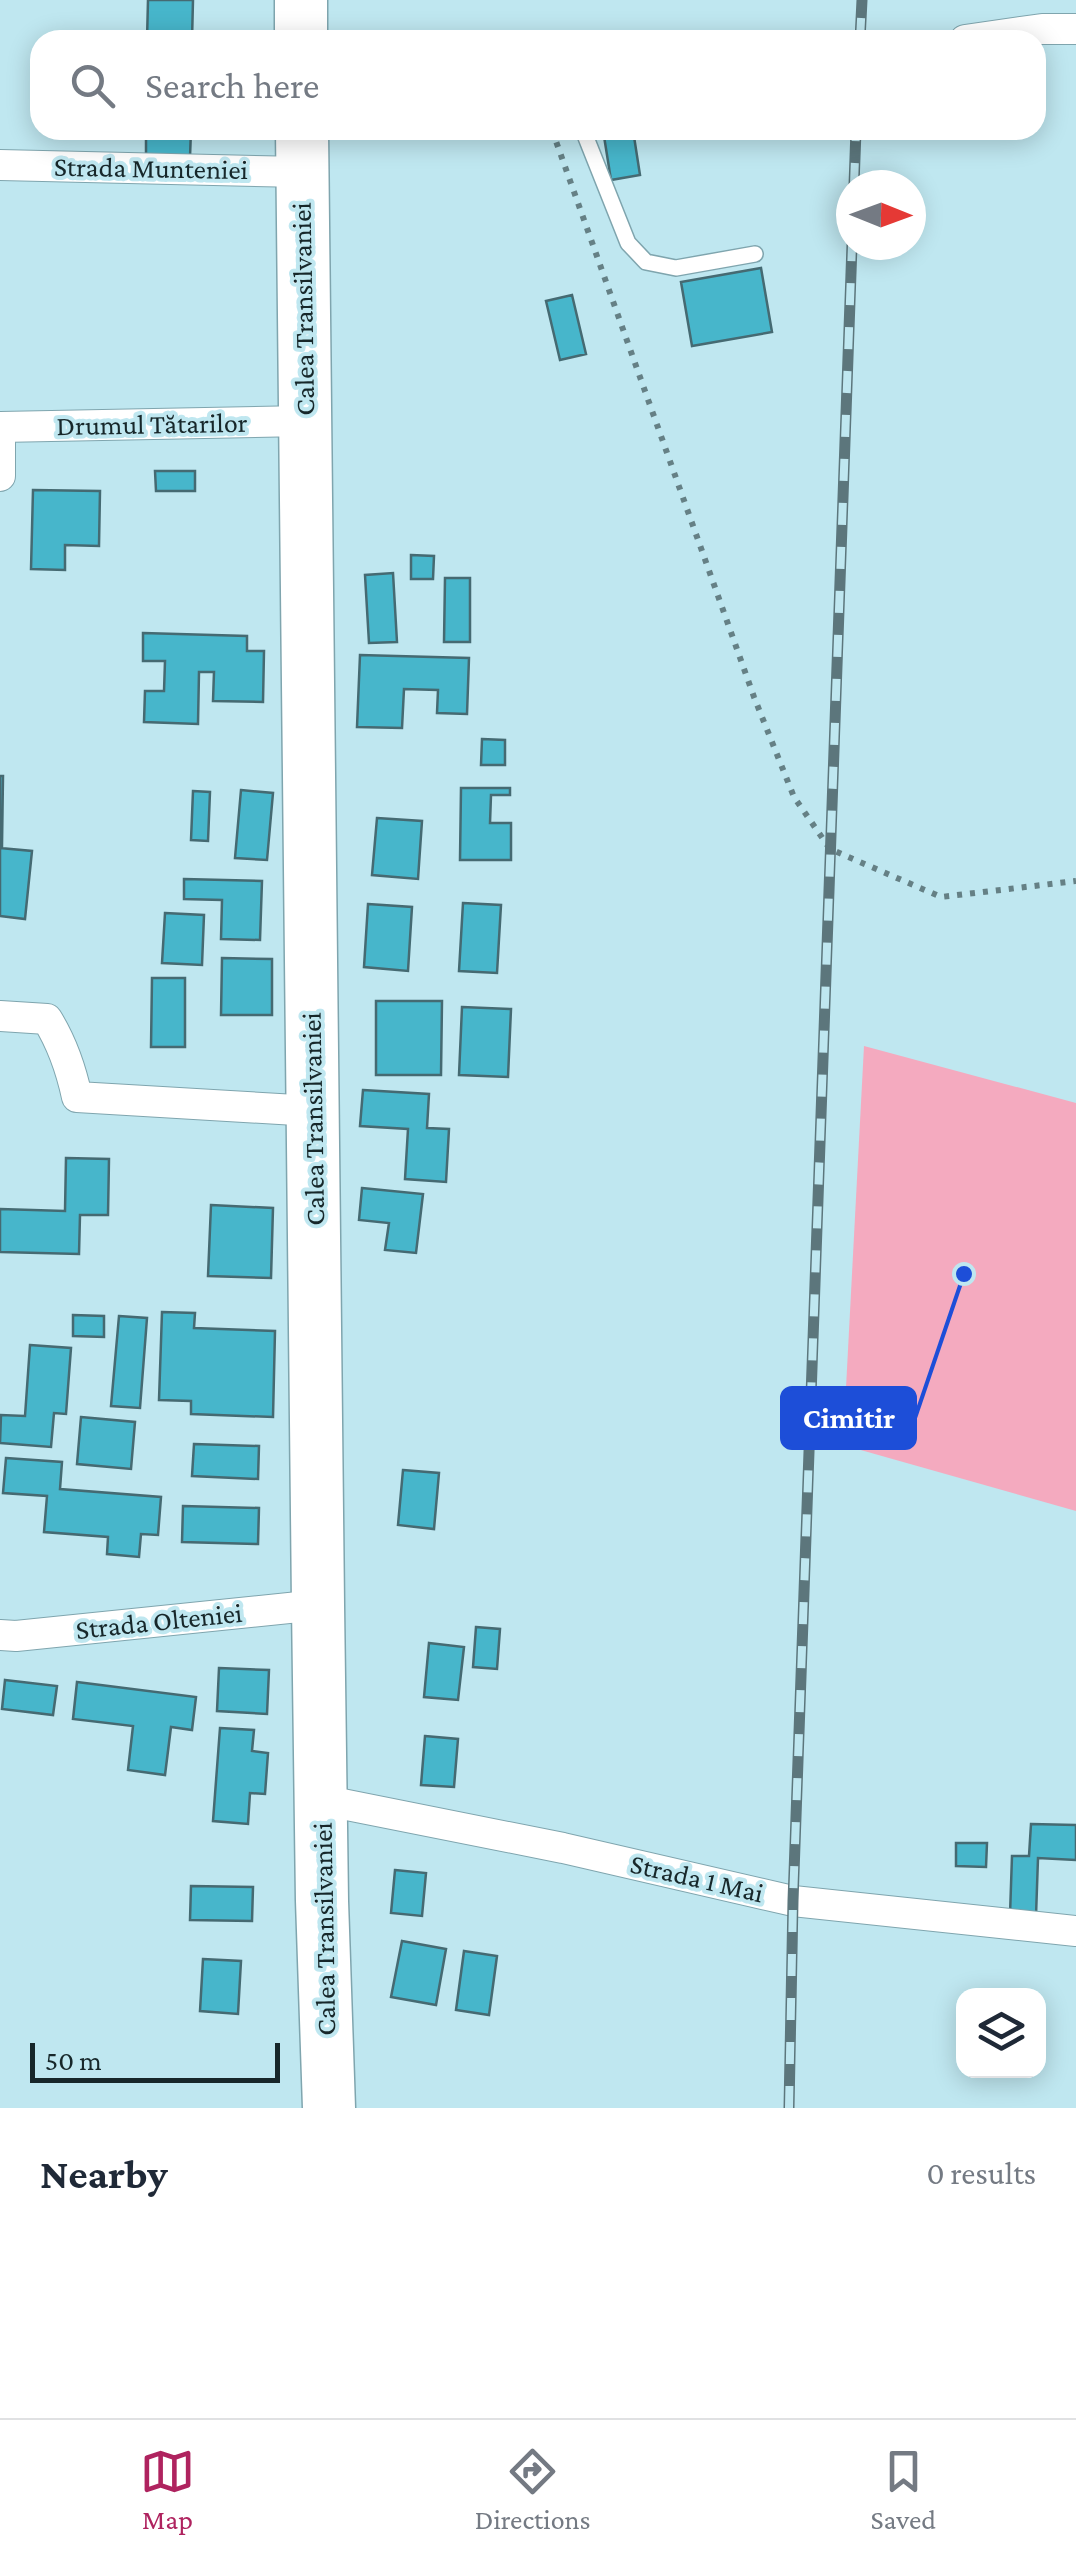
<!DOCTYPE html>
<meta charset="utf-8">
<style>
:root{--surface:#fff;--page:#f2f2f3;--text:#1f2937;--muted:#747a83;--line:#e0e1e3;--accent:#af235f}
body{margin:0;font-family:"Crimson Pro",serif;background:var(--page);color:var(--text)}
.controls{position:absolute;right:30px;bottom:30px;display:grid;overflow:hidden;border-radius:20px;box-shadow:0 5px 25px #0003}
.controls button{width:90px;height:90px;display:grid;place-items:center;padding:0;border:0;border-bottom:2px solid var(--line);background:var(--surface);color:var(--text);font:50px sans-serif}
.compass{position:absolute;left:836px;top:170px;width:90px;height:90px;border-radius:50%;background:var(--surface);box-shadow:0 5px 25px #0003;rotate:91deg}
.scale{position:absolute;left:30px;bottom:25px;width:250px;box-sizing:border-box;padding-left:10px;border:5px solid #17272a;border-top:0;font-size:28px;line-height:35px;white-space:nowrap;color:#17272a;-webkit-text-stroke:8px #bfe7f0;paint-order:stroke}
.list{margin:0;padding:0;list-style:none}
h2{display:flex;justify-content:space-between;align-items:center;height:130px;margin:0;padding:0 40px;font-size:42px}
h2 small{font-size:32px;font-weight:400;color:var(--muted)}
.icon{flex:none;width:55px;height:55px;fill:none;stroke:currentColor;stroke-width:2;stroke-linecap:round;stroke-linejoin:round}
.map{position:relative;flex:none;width:1076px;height:2108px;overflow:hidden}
.search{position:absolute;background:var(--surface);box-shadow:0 5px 25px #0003;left:30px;right:30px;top:30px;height:110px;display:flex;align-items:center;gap:25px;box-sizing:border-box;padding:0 35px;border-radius:30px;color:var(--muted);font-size:38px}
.sheet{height:310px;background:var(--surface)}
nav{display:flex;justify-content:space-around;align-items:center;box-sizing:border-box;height:140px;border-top:2px solid var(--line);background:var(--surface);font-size:28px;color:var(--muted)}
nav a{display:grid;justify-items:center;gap:5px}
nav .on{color:var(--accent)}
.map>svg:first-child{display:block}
.green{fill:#f4aabf}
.building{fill:#47b6cb;stroke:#456a72;stroke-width:2.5}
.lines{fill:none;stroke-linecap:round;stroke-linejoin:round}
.service-casing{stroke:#7fa5ae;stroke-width:18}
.minor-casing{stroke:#7fa5ae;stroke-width:32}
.trunk-casing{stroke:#7fa5ae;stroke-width:55}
.path{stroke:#658085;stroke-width:6;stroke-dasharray:5 8;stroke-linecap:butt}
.service{stroke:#fff;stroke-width:15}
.minor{stroke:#fff;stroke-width:30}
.trunk{stroke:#fff;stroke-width:52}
.rail-casing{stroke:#5c767c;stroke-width:11}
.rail{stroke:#bfe7f0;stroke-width:8;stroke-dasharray:22;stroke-linecap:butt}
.labels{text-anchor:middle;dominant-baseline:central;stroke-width:8;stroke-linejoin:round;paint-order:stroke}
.street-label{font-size:28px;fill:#17272a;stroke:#bfe7f0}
.leader{fill:none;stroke:#1d4ed8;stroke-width:4}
.callout-dot{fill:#1d4ed8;stroke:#bfe7f0;stroke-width:4}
.callout{fill:#1d4ed8;stroke:#1d4ed8;stroke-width:4}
.callout-label{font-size:30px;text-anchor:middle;font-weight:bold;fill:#fff}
</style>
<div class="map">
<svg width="1076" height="2108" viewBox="0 0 1076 2108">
<rect width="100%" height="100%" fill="#bfe7f0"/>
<path class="green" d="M864,1046L1076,1103V1511L843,1445Z"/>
<path class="building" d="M148,0H193L192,40H147Z
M146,130H191L190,157L146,156Z
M603,130H633L640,175L611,180Z
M761,268L772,332L692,346L681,282Z
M572,295L586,354L560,360L546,301Z
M155,471H195V491H156Z
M33,490L100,491L99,546L65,545V570L31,569Z
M411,555L434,556L433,579H411Z
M393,573L397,642L369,643L365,575Z
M445,578H470V642H444Z
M143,633L247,636V651H264L263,702L213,701L214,672H199L198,724L144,722L145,691H164L165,661H143Z
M360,655L469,658L467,714L437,713L438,690L404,689L402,728L357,727Z
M482,739L505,740V765H481Z
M0,776H3L2,846H0Z
M461,788H510V795H491L490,823H511V860H460Z
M241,790L273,793L267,860L235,858Z
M193,791L210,792L208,841L191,840Z
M377,818L422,821L418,879L372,875Z
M0,848L32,851L25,919L0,916Z
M184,879L262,881L260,940L221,939L222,900L184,899Z
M463,903L501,905L497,973L459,971Z
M368,904L412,907L408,971L364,967Z
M165,913L204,915L202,965L162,963Z
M222,958L272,959V1015H221Z
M152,978H185V1047H151Z
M376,1001H442L441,1075H376Z
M462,1007L511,1009L508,1077L459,1075Z
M363,1090L429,1094L427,1128L449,1129L446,1182L405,1179L408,1129L360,1126Z
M66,1158L109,1159L108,1215H80L79,1254L0,1252V1209L65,1211Z
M362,1188L423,1194L416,1253L385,1250L389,1223L359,1220Z
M211,1205L273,1208L271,1278L208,1276Z
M162,1312L195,1313L194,1328L275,1331L273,1417L191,1414V1401L159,1400Z
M73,1315L104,1316V1337L73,1336Z
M119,1316L147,1318L140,1408L111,1406Z
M30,1345L71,1348L66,1414L54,1413L51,1447L0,1443L1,1415L25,1416Z
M81,1417L135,1422L131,1469L77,1464Z
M194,1444L259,1446L258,1479L192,1476Z
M6,1458L62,1462L60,1489L161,1497L158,1535L141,1534L139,1557L107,1554L108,1537L44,1532L47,1496L3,1493Z
M403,1470L439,1473L434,1529L398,1525Z
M183,1506L259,1508L258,1544L182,1542Z
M476,1627L500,1629L497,1669L473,1667Z
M429,1643L464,1647L458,1700L424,1697Z
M219,1668L269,1670L267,1714L217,1711Z
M5,1680L57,1686L53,1715L2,1709Z
M77,1682L196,1697L192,1730L171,1727L165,1775L128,1770L133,1726L73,1719Z
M220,1728L254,1730L252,1751L268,1753L265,1794L250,1793L248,1824L213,1821Z
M425,1736L458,1739L454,1787L421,1785Z
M1031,1824L1076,1825V1860L1038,1858L1036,1916L1010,1915L1012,1856H1029Z
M956,1843H987L986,1867L956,1866Z
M395,1870L426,1873L422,1916L391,1913Z
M191,1886L253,1887L252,1921L190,1920Z
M402,1941L446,1949L436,2005L391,1997Z
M464,1951L497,1956L489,2015L456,2010Z
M203,1959L241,1961L238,2014L200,2011Z"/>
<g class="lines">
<defs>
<path id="service" d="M583,130L628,243L646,262L676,268L755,254"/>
<path id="minor" d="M965,40L1042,29H1076
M0,165L302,172
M0,427L304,421
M0,476V427
M0,1016L47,1019C62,1043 71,1069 77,1097L313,1111
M0,1635L16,1636L318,1605
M322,1800L563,1848L793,1901L1076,1931"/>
<path id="trunk" d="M301,0V40
M302,130L318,1605L322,1901L329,2108"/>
</defs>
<use href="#service" class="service-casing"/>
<use href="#minor" class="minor-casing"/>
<use href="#trunk" class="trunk-casing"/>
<path class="path" d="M552,130L754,697L794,797L830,849L941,897L1076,881"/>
<use href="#service" class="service"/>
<use href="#minor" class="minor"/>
<use href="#trunk" class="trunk"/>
<defs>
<path id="rail" d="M860,40L862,0
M854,185L856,130
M789,2108L793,1901L852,245"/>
</defs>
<use href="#rail" class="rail-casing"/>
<use href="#rail" class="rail"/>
</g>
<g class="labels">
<g class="street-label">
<text transform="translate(151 168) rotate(1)">Strada Munteniei</text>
<text transform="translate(303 309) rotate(-91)">Calea Transilvaniei</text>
<text transform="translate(152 424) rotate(-1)">Drumul Tătarilor</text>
<text transform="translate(313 1119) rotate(-91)">Calea Transilvaniei</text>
<text transform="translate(159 1621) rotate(-6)">Strada Olteniei</text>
<text transform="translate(697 1878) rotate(13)">Strada 1 Mai</text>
<text transform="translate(324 1929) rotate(-91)">Calea Transilvaniei</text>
</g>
</g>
<path class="leader" d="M964 1274L915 1418"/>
<circle class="callout-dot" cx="964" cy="1274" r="10"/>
<rect class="callout" x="782" y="1388" width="133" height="60" rx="10"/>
<g class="callout-label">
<text x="849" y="1428">Cimitir</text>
</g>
</svg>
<div class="controls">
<button><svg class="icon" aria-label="layers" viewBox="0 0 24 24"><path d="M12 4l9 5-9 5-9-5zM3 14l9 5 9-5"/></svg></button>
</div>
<svg class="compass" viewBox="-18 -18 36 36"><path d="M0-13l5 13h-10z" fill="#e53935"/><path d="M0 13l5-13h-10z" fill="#747a83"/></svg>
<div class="scale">50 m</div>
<div class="search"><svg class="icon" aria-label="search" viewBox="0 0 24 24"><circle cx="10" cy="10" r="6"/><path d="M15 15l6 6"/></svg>Search here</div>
</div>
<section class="sheet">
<h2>Nearby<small>0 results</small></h2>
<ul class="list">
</ul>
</section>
<nav>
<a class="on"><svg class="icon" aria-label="map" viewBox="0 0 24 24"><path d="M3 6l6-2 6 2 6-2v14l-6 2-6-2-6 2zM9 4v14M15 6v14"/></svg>Map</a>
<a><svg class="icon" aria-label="directions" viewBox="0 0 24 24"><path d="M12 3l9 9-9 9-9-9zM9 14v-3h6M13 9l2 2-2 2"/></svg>Directions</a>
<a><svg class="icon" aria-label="saved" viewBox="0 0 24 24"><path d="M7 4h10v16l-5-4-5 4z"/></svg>Saved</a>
</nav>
